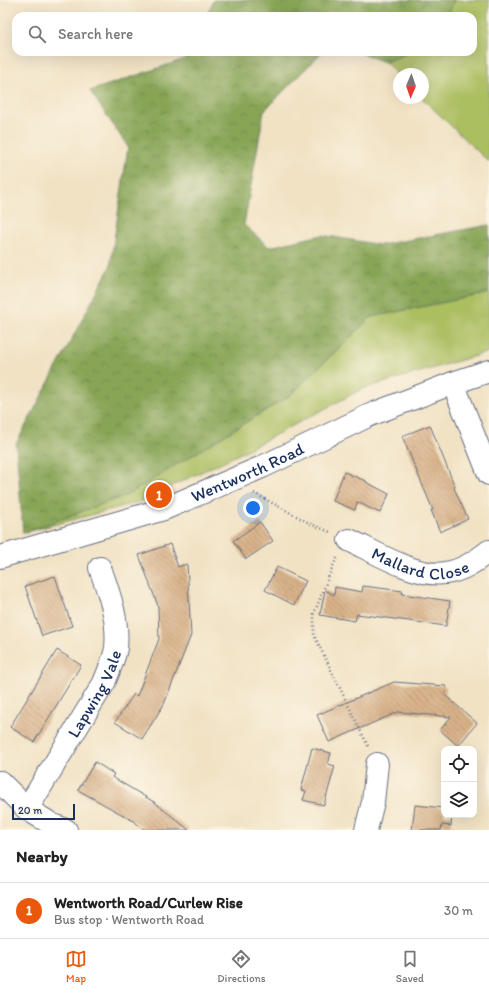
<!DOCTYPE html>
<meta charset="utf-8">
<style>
:root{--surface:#fff;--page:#f2f2f2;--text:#222;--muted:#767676;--line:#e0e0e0;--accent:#ea580c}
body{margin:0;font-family:Itim,sans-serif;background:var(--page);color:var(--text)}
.controls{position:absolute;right:12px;bottom:12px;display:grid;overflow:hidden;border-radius:8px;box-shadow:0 4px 16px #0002}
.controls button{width:36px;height:36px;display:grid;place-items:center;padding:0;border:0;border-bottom:1px solid var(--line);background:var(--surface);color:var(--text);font:20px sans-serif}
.compass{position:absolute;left:393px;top:68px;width:36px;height:36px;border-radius:50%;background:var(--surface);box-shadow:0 4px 16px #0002;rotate:182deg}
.scale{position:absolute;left:12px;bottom:10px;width:63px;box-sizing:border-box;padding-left:4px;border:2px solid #1b2f5e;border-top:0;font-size:11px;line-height:14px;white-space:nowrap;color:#1b2f5e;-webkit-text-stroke:3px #fcf5e5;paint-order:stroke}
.you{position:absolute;left:253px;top:508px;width:14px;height:14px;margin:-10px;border:3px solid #fff;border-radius:50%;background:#1a73e8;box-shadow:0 0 0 6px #1a73e833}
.badge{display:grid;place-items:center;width:26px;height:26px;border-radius:50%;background:var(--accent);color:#fff;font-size:13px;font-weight:700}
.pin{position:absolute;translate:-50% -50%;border:2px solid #fff;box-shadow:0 1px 4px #0006}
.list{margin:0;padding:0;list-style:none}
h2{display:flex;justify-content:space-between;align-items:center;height:52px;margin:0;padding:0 16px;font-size:17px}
h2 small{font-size:13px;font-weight:400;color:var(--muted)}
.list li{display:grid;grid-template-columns:26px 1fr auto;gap:12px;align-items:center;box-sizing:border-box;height:56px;padding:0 16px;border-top:1px solid var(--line)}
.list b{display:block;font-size:15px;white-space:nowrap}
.list p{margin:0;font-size:13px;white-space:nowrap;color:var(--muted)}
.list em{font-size:13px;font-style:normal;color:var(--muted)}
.icon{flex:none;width:22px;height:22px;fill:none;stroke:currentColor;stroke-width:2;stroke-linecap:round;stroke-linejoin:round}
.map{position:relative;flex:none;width:489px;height:830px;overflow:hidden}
.search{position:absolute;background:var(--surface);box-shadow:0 4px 16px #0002;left:12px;right:12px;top:12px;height:44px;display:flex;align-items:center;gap:10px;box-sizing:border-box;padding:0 14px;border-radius:12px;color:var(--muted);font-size:15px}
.sheet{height:108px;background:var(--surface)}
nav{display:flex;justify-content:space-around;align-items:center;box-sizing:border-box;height:56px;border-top:1px solid var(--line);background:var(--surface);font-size:11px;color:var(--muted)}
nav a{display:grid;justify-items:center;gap:2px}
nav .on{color:var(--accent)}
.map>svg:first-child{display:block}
.green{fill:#abbe61;stroke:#637660}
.forest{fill:url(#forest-crowns);stroke:#526a5a}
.building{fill:url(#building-back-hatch)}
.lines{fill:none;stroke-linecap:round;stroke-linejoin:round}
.minor-casing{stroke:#666e82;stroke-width:24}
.tertiary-casing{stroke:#666e82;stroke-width:24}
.path{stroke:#666e82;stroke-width:2.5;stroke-dasharray:1 3;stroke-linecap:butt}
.minor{stroke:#fff;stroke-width:22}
.tertiary{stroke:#fff;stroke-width:22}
.labels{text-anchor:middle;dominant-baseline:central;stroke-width:3;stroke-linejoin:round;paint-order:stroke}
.street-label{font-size:17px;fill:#1b2f5e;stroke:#fcf5e5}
</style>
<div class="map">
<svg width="489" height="830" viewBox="0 0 489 830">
<defs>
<pattern id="forest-crowns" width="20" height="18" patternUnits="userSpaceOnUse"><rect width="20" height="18" fill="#88a557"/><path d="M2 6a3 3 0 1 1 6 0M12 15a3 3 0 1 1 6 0" fill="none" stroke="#6e874b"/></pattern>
<pattern id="building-back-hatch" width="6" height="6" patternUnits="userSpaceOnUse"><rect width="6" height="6" fill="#d9b289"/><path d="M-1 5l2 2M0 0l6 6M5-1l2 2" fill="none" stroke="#af9173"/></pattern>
</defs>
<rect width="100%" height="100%" fill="#fcf5e5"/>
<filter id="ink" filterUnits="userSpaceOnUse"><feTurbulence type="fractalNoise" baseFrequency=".025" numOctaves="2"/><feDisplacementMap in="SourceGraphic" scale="8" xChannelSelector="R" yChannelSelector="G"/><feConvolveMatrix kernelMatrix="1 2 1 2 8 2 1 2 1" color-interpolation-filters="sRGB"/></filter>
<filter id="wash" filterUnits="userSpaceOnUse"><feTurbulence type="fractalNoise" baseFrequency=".012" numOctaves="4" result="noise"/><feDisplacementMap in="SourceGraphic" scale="16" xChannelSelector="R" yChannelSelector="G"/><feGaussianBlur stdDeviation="0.9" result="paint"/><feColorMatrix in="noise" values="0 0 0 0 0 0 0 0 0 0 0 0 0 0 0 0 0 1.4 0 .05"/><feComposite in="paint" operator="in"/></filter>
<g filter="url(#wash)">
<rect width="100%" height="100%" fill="#f1e2c4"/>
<path class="green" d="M454,0H489V162L422,98L423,74H399V76L385,62L411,52H473V16H448Z
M489,293V352L362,389L245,451L139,502L23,533L127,495L289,396L371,317Z"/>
<path class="forest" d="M214,0H454L448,16H206Z
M189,52H322L264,111L244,225L269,247L322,235L381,245L489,225V293L371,317L289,396L127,495L23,533L16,444L110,267L128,147L90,91L185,59Z
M358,52H411L385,62Z"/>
<g id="blocks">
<path class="building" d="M430,425L455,487L454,488L468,519L440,532L431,510H433L402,436Z
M344,472L366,481V482L389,494L380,513L357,502L355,510L333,501Z
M260,522L273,541L246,559L233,541Z
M170,544L178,567L187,564L191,635L164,704L142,739L115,722L134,694L137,696L159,639L158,606L139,555Z
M277,567L306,581L294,605L265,590Z
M55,576L72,626L42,636L25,586Z
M363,586L403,591L402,594L450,601L446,626L357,614L355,621L320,615L325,590L334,595L335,587L362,592Z
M57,650L81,665L34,742L10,727Z
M394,682L446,686L445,695L477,723L458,746L440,730L451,717L398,712L329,742L317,715Z
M312,748L331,753L328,764L335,766L324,805L303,800L306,791L301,790Z
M95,762L114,774L112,777L154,802L189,830H145L132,820L78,790Z
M415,805L444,808V815H452L451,826L442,825L441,830H412Z"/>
</g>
</g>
<g filter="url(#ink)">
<use href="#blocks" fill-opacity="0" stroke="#666e82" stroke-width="1"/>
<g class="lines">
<defs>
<g id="minor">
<path d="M453,383L489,474"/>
<path id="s1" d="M349,540C375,552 417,578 445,573C462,571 476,561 489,551"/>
<path d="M0,782L27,809L53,825L66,830"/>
<path id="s2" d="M27,809L104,683C108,672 114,660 116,648C119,620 109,593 100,568"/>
<path d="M366,830L373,802L377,764"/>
</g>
<g id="tertiary">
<path id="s3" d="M0,557L164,509L262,467L370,415L453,383L489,371"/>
</g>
</defs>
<use href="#minor" class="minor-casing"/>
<use href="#tertiary" class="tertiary-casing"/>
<path class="path" d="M254,493L311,524L330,532
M337,558L332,568L314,614V635L368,746"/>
<use href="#minor" class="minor"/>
<use href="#tertiary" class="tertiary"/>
</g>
</g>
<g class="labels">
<g class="street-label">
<text stroke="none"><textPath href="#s3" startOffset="262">Wentworth Road</textPath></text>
<text stroke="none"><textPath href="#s1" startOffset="77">Mallard Close</textPath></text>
<text stroke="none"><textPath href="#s2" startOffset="134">Lapwing Vale</textPath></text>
</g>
</g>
</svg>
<div class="controls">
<button><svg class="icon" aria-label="locate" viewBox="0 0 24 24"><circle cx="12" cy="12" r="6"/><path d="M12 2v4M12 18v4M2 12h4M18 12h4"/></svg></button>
<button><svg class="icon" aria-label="layers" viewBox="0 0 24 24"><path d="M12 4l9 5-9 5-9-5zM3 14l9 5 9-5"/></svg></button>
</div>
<svg class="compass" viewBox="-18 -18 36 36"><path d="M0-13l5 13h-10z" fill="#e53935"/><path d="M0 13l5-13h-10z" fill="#767676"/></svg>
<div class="scale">20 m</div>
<div class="you"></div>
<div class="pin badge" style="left:159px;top:495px">1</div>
<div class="search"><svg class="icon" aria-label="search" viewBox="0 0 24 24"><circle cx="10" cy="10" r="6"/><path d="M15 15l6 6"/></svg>Search here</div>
</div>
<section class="sheet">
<h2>Nearby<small></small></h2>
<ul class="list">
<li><span class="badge">1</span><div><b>Wentworth Road/Curlew Rise</b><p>Bus stop · Wentworth Road</p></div><em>30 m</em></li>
</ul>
</section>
<nav>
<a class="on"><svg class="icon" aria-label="map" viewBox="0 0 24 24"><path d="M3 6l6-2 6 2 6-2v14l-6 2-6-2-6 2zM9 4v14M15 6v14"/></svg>Map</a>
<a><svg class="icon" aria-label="directions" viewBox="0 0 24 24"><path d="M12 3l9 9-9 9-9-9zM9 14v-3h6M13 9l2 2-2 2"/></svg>Directions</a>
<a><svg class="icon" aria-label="saved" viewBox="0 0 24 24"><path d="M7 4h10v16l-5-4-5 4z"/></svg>Saved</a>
</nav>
